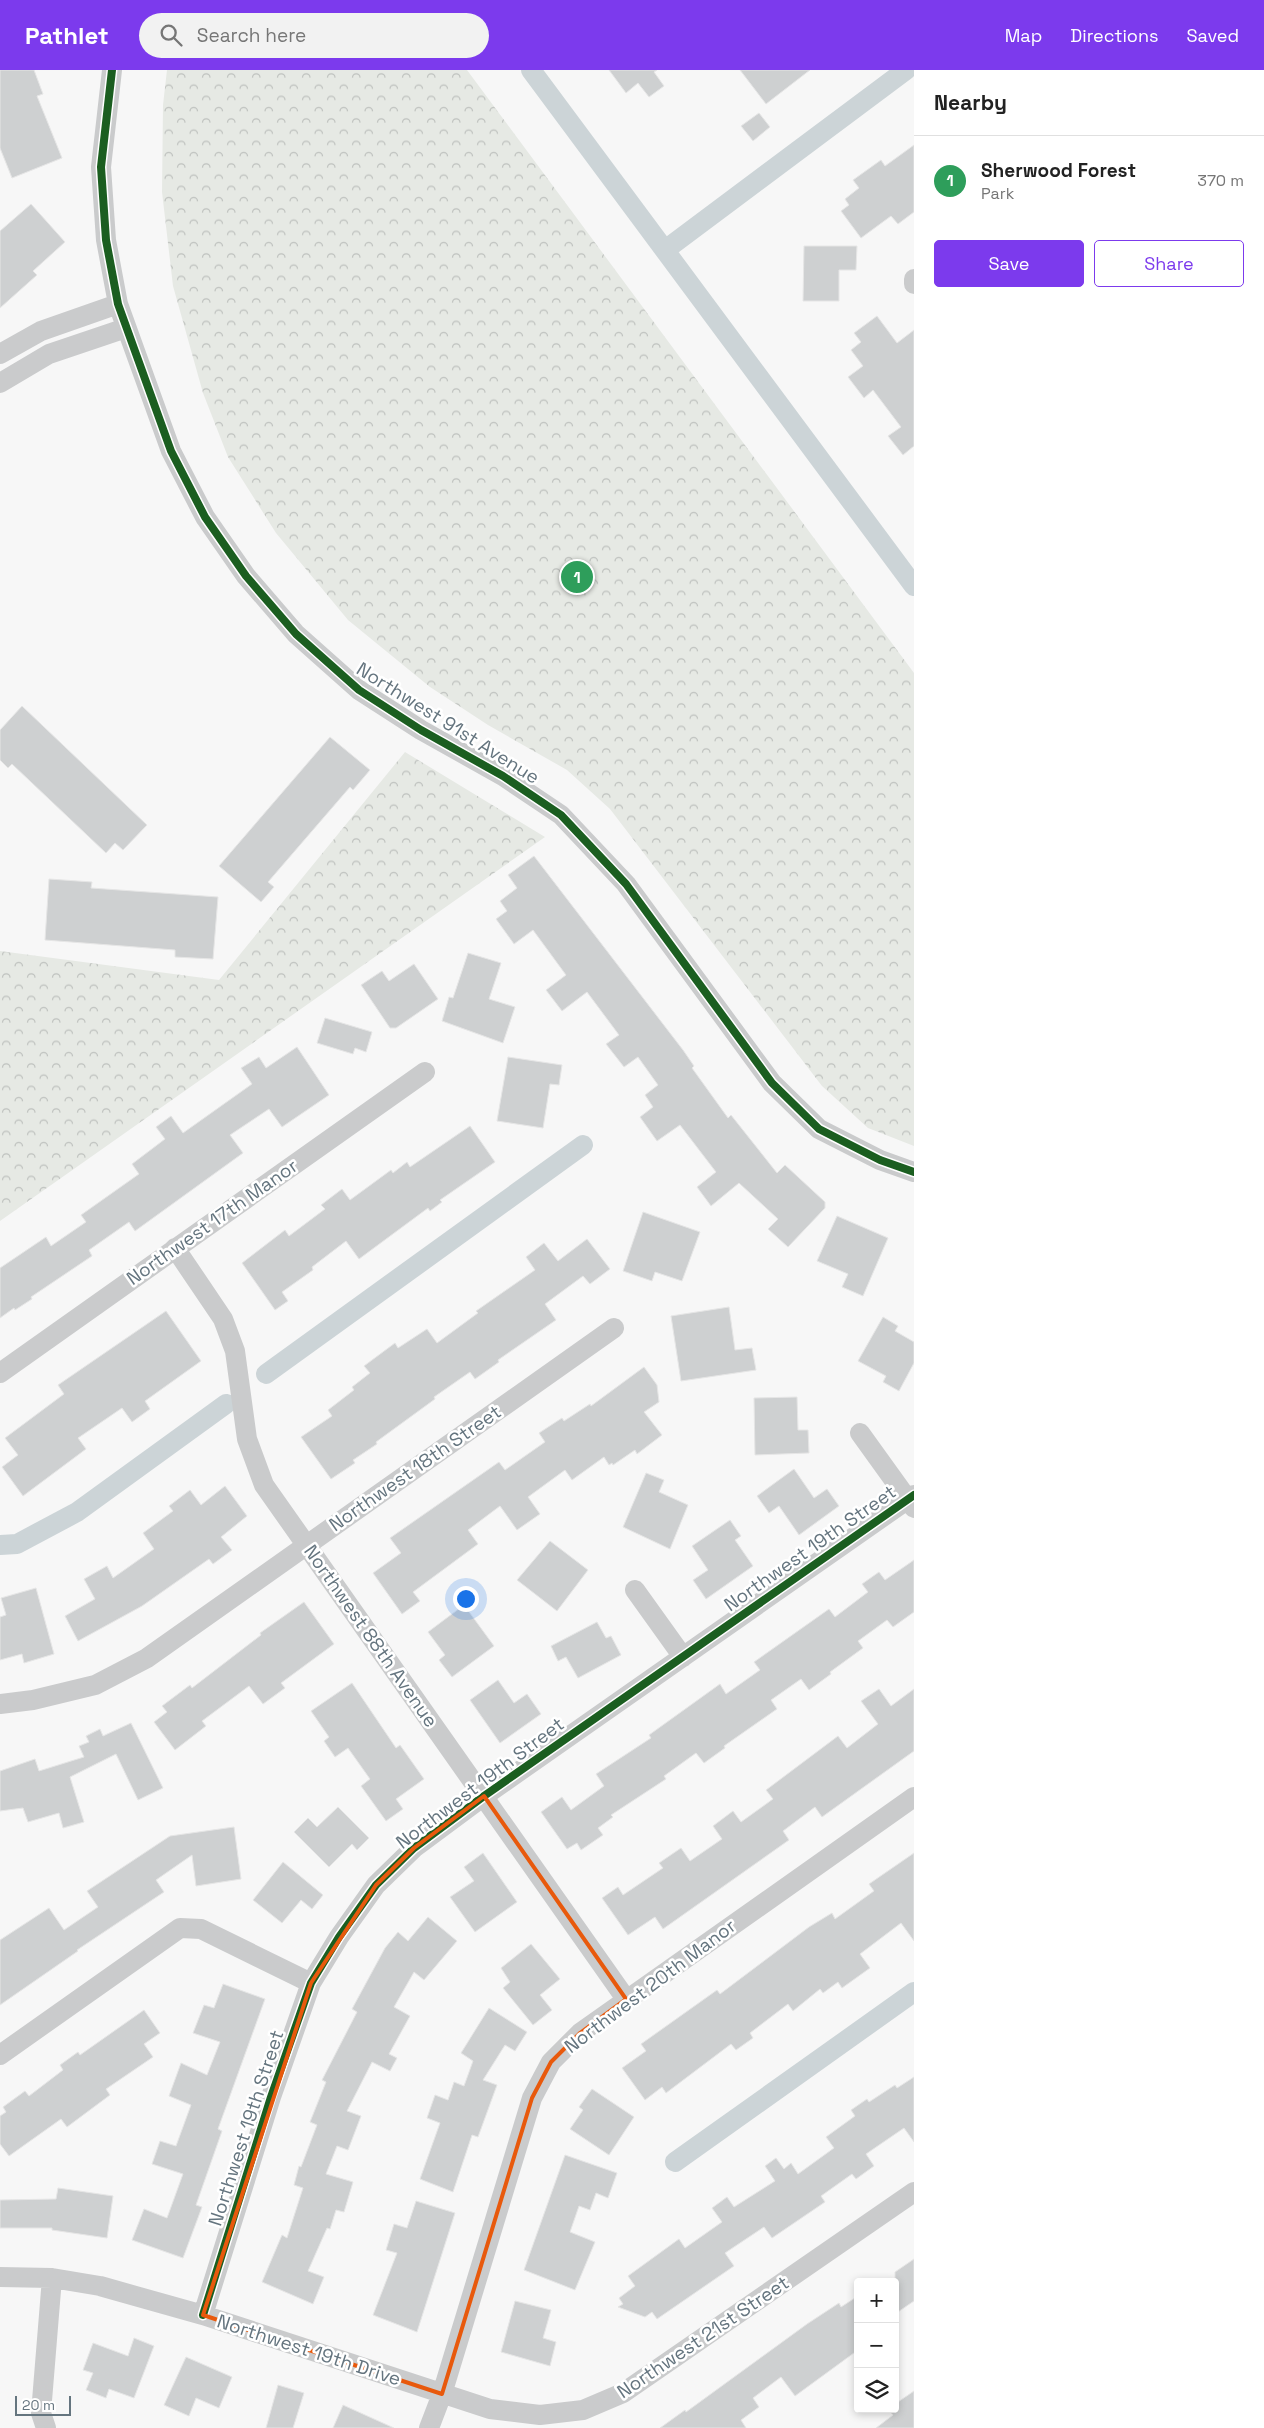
<!DOCTYPE html>
<meta charset="utf-8">
<style>
:root{--surface:#fff;--page:#f2f2f2;--text:#222;--muted:#767676;--line:#e0e0e0;--accent:#7c3aed}
body{margin:0;font-family:"Space Grotesk",sans-serif;background:var(--page);color:var(--text)}
.controls{position:absolute;right:15px;bottom:15px;display:grid;overflow:hidden;border-radius:5px;box-shadow:0 2px 8px #0003}
.controls button{width:45px;height:45px;display:grid;place-items:center;padding:0;border:0;border-bottom:1px solid var(--line);background:var(--surface);color:var(--text);font:25px sans-serif}
.scale{position:absolute;left:15px;bottom:12px;width:56px;box-sizing:border-box;padding-left:5px;border:2px solid #65757f;border-top:0;font-size:14px;line-height:18px;white-space:nowrap;color:#65757f;-webkit-text-stroke:4px #fff;paint-order:stroke}
.you{position:absolute;left:465px;top:1528px;width:18px;height:18px;margin:-12px;border:4px solid #fff;border-radius:50%;background:#1a73e8;box-shadow:0 0 0 8px #1a73e833}
.badge{display:grid;place-items:center;width:32px;height:32px;border-radius:50%;background:var(--accent);color:#fff;font-size:16px;font-weight:700}
.pin{position:absolute;translate:-50% -50%;border:2px solid #fff;box-shadow:0 1px 5px #0006}
.list{margin:0;padding:0;list-style:none}
h2{display:flex;justify-content:space-between;align-items:center;height:65px;margin:0;padding:0 20px;font-size:21px}
h2 small{font-size:16px;font-weight:400;color:var(--muted)}
.list li{display:grid;grid-template-columns:32px 1fr auto;gap:15px;align-items:center;box-sizing:border-box;height:90px;padding:0 20px;border-top:1px solid var(--line)}
.list b{display:block;font-size:19px;white-space:nowrap}
.list p{margin:0;font-size:16px;white-space:nowrap;color:var(--muted)}
.list em{font-size:16px;font-style:normal;color:var(--muted)}
.actions{display:flex;gap:10px;padding:15px 20px}
.actions a{flex:1;padding:11px 0;border:1px solid var(--accent);border-radius:5px;text-align:center;font-size:18px;color:var(--accent)}
.actions .main{background:var(--accent);color:#fff}
.icon{flex:none;width:28px;height:28px;fill:none;stroke:currentColor;stroke-width:2;stroke-linecap:round;stroke-linejoin:round}
.map{position:relative;flex:none;width:914px;height:2358px;overflow:hidden}
header{display:flex;align-items:center;gap:30px;box-sizing:border-box;height:70px;padding:0 25px;background:var(--accent);color:#fff}
header strong{font-size:24px}
nav{display:flex;gap:28px;margin-inline-start:auto;font-size:18px}
.search{width:350px;height:45px;background:var(--page);display:flex;align-items:center;gap:12px;box-sizing:border-box;padding:0 18px;border-radius:28px;color:var(--muted);font-size:19px}
main{display:flex}
aside{flex:1;background:var(--surface)}
.map>svg:first-child{display:block}
.park{fill:url(#park-crowns)}
.lines{fill:none;stroke-linecap:round;stroke-linejoin:round}
.canal{stroke:#ccd4d7;stroke-width:20}
.building{fill:#ced0d1;stroke:#e6e6e6}
.minor{stroke:#cacbcc;stroke-width:20}
.cycleway-casing{stroke:#fff;stroke-width:11}
.cycleway{stroke:#1b5e20;stroke-width:8}
.marked{fill:none;stroke:#e8590c;stroke-width:4;stroke-linejoin:round}
.labels{text-anchor:middle;dominant-baseline:central;stroke-width:5;stroke-linejoin:round;paint-order:stroke}
.street-label{font-size:19px;fill:#65757f;stroke:#fff}
</style>
<header>
<strong>Pathlet</strong>
<div class="search"><svg class="icon" aria-label="search" viewBox="0 0 24 24"><circle cx="10" cy="10" r="6"/><path d="M15 15l6 6"/></svg>Search here</div>
<nav><a>Map</a><a>Directions</a><a>Saved</a></nav>
</header>
<main>
<div class="map">
<svg width="914" height="2358" viewBox="0 0 914 2358">
<defs>
<pattern id="park-crowns" width="20" height="18" patternUnits="userSpaceOnUse" patternTransform="scale(1.25)"><rect width="20" height="18" fill="#e6e9e4"/><path d="M2 6a3 3 0 1 1 6 0M12 15a3 3 0 1 1 6 0" fill="none" stroke="#bec1be"/></pattern>
</defs>
<rect width="100%" height="100%" fill="#f7f7f7"/>
<path class="park" d="M167,0H467L914,603V1076L868,1058L822,1016L610,739L567,700L488,655L430,617L348,550L276,463L228,387L203,323L173,216L162,122L163,35Z
M405,682L545,767L0,1151V881L219,910Z"/>
<g class="lines">
<path class="canal" d="M531,0L914,516
M665,180L906,0
M266,1304L583,1075
M0,1475L17,1474L77,1442L226,1334
M675,2092L914,1922"/>
</g>
<path class="building" d="M0,0H34L43,24L37,26L62,88L12,108L0,78Z
M609,0H657L654,2L664,16L649,27L638,13L626,23Z
M740,0H810L766,34Z
M759,43L770,57L753,71L741,56Z
M914,75V142L898,154L891,146L861,168L841,141L849,135L845,129L859,118L853,110L881,90L885,96Z
M31,134L65,172L33,201L37,205L0,238V161Z
M804,176H857L856,200H839V231H803Z
M877,246L897,273L914,260V376L903,385L888,366L901,357L873,320L864,328L848,307L863,296L851,280L861,272L854,263Z
M22,636L147,755L123,780L115,773L106,783L12,694L8,698L0,690V660Z
M330,667L370,700L353,720L350,717L268,812L274,817L261,832L219,796Z
M534,786L683,980L694,996L692,998L728,1048L731,1045L777,1103L785,1095L825,1132V1138L788,1177L768,1159L778,1149L739,1113L711,1136L697,1117L716,1102L680,1055L657,1071L640,1047L653,1037L645,1025L658,1015L638,987L624,997L606,974L619,965L587,922L562,941L546,920L566,905L533,860L514,874L496,849L507,841L500,831L517,818L508,805Z
M49,809L92,812L91,818L218,827L213,889L175,887V880L45,870Z
M468,883L501,893L489,929L515,937L503,973L442,951L449,927L453,928Z
M414,894L438,929L396,958H390L361,915L382,901L389,911Z
M325,948L372,962L366,982L355,978L353,984L317,973Z
M297,977L329,1025L282,1057L269,1039L230,1065L243,1083L135,1161L129,1152L89,1180L92,1186L31,1227L32,1229L15,1240L14,1238L0,1248V1198L46,1167L51,1176L86,1152L81,1145L139,1104L132,1094L165,1069L156,1057L171,1046L183,1063L252,1014L241,998L259,987L266,998Z
M508,987L562,995L559,1015L550,1014L543,1058L497,1051Z
M470,1056L495,1092L440,1130L442,1132L430,1141L428,1138L359,1189L346,1171L312,1197L313,1200L282,1222L288,1231L275,1240L242,1193L285,1160L289,1166L325,1139L321,1135L342,1119L350,1130L391,1100L393,1103L407,1092L410,1097Z
M643,1142L700,1162L682,1211L655,1202L652,1211L623,1201Z
M837,1146L888,1168L863,1226L842,1217L848,1204L817,1191Z
M587,1169L610,1199L590,1214L583,1206L545,1234L556,1250L498,1290L499,1292L475,1309L470,1302L434,1327L435,1329L376,1372L377,1374L353,1390L355,1393L331,1409L301,1367L332,1346L328,1340L354,1320L352,1317L370,1303L364,1296L395,1273L398,1278L427,1259L437,1273L478,1243L476,1241L535,1200L526,1187L544,1173L558,1191Z
M729,1237L735,1280L752,1278L756,1300L681,1311L671,1246Z
M166,1241L201,1291L145,1331L150,1339L132,1352L122,1338L78,1368L86,1379L23,1426L2,1397L18,1385L5,1368L64,1324L58,1315Z
M883,1247L898,1256L895,1261L914,1272V1293L899,1321L883,1312L886,1306L858,1291Z
M644,1297L657,1315L659,1332L644,1342L662,1365L637,1384L635,1380L613,1395L612,1393L609,1395L604,1387L572,1410L565,1400L528,1427L540,1444L517,1460L500,1436L468,1460L478,1474L413,1522L420,1531L402,1544L373,1503L401,1483L390,1468L499,1392L505,1400L545,1372L539,1363L562,1348L564,1351L590,1334L591,1336Z
M797,1327L798,1360H808L809,1383L755,1385L754,1328Z
M794,1399L814,1428L827,1419L839,1436L799,1465L779,1436L769,1443L757,1426Z
M646,1403L664,1410L659,1422L688,1435L670,1479L623,1457Z
M225,1416L247,1446L221,1467L232,1480L213,1494L209,1489L142,1536L78,1571L65,1546L95,1529L84,1509L107,1496L113,1508L154,1479L143,1463L173,1441L169,1436L190,1420L201,1435Z
M730,1450L741,1466L735,1470L753,1496L706,1529L693,1510L708,1500L692,1476Z
M550,1471L588,1500L557,1541L517,1510Z
M914,1490V1542L893,1557L887,1550L858,1571L863,1578L830,1602L831,1604L809,1620L801,1609L771,1630L777,1639L724,1676L725,1678L704,1693L696,1683L664,1706L666,1709L611,1745L613,1747L598,1758L603,1765L581,1780L577,1773L567,1779L541,1742L562,1727L571,1740L604,1716L596,1704L651,1668L649,1665L720,1614L726,1624L760,1600L754,1592L829,1539L835,1547L868,1522L862,1514L879,1502L885,1510Z
M36,1518L54,1584L24,1593L22,1584L0,1590V1547L6,1545L1,1528Z
M304,1532L334,1574L281,1613L285,1618L263,1634L249,1616L202,1651L206,1656L175,1680L154,1652L167,1642L162,1636L190,1615L192,1618L261,1565L260,1563Z
M464,1535L494,1576L452,1607L439,1590L445,1585L428,1562Z
M597,1552L606,1568L611,1566L621,1585L578,1608L566,1587L558,1591L551,1576Z
M498,1610L514,1633L527,1624L541,1644L500,1673L470,1630Z
M352,1613L396,1678L400,1675L424,1709L396,1729L403,1739L386,1751L361,1716L370,1709L348,1678L335,1687L324,1671L329,1667L311,1641Z
M879,1619L891,1636L914,1619V1681L822,1747L815,1737L783,1761L789,1770L663,1859L655,1847L628,1865L602,1828L618,1817L623,1825L663,1798L659,1793L681,1778L690,1791L722,1769L713,1756L733,1741L741,1752L773,1729L766,1720L838,1666L847,1678L878,1654L861,1631Z
M131,1653L163,1718L138,1730L116,1684L70,1707L84,1752L63,1758L59,1743L28,1752L23,1738L0,1741V1701L35,1689L39,1701L84,1687L79,1676L89,1672L86,1666L100,1659L103,1666Z
M338,1737L369,1768L357,1780L352,1774L329,1797L294,1762L308,1748L317,1757Z
M234,1757L241,1809L196,1816L192,1785L156,1810L164,1822L77,1880L78,1881L0,1935V1870L49,1838L64,1860L98,1837L87,1821L170,1766Z
M483,1783L517,1832L475,1862L450,1827L474,1811L464,1797Z
M914,1783V1871L901,1853L860,1884L870,1898L842,1918L838,1912L823,1923L820,1919L793,1941L788,1934L750,1963L753,1968L736,1980L731,1974L666,2023L662,2017L645,2030L622,1998L646,1981L641,1974L717,1920L720,1924L809,1857L832,1843L835,1849L874,1821L869,1814Z
M283,1792L323,1825L312,1839L301,1830L282,1853L253,1830Z
M428,1847L457,1871L424,1910L414,1902L394,1937L410,1946L389,1984L397,1988L390,2001L372,1992L347,2041L361,2046L348,2080L337,2076L326,2104L353,2112L344,2142L336,2140L330,2159L327,2158L308,2201L324,2207L313,2234L262,2212L282,2165L287,2168L303,2118L294,2115L299,2096L301,2097L317,2055L310,2052L326,2012L322,2010L357,1942L352,1939L385,1878L398,1862L408,1871Z
M531,1874L560,1909L540,1925L552,1940L533,1955L503,1918L510,1912L501,1898Z
M223,1914L265,1929L218,2059L222,2061L196,2135L202,2137L183,2188L132,2170L144,2139L167,2148L183,2104L152,2094L160,2071L176,2076L191,2035L169,2026L181,1993L207,2005L220,1972L193,1963L204,1935L214,1938Z
M489,1938L527,1962L515,1981L505,1975L483,2010L497,2015L478,2067L472,2065L453,2122L420,2109L440,2053L427,2048L435,2025L448,2030L454,2012L464,2016L473,1991L461,1983Z
M144,1940L160,1963L144,1974L153,1987L106,2019L110,2025L67,2057L61,2049L9,2086L0,2074V2046L6,2042L3,2037L25,2021L29,2026L63,2000L60,1995L78,1982L80,1985Z
M914,2007V2072L904,2058L866,2084L874,2096L856,2109L852,2104L821,2126L825,2132L772,2168L764,2157L725,2183L734,2196L657,2249L652,2242L645,2247L618,2237L623,2234L619,2228L635,2216L628,2206L679,2169L685,2178L722,2152L712,2138L727,2127L734,2137L775,2111L765,2096L776,2088L784,2099L791,2093L798,2104L834,2078L826,2067L855,2046L851,2040L867,2029L869,2032L895,2015L897,2018Z
M592,2019L634,2047L609,2085L570,2059L583,2040L579,2037Z
M565,2085L617,2103L608,2128L596,2123L590,2140L579,2136L570,2162L595,2172L575,2220L524,2200Z
M58,2118L113,2126L107,2168L52,2160V2158H0V2130L56,2129Z
M416,2131L455,2143L417,2262L373,2245L397,2183L386,2180L394,2154L407,2158Z
M914,2189V2231L895,2244V2202Z
M858,2226V2280L795,2326L781,2307L753,2328L759,2337L741,2350L746,2358H660L685,2340L686,2342L807,2254L839,2233L841,2237Z
M515,2231L551,2240L543,2268L556,2272L550,2296L501,2282Z
M134,2268L154,2276L134,2328L109,2319L106,2328L86,2320L93,2303L83,2300L93,2273L128,2286Z
M186,2287L232,2307L219,2338L196,2328L189,2346L164,2335Z
M278,2315L304,2323L293,2358H266Z
M914,2321V2358H876L893,2345L888,2339H895V2334Z
M343,2335L394,2358H333Z"/>
<g class="lines">
<path class="minor" d="M112,0L101,97L106,170L118,234L171,381L205,447L246,506L296,564L359,620L421,660L503,706L561,745L626,814L772,1013L819,1059L880,1090L914,1102
M914,209V214
M0,284L41,261L118,234
M0,313L49,284L126,258
M175,1178L223,1249L235,1281L247,1369L264,1415L626,1929
M0,1303L425,1002
M860,1363L914,1438
M635,1520L683,1587
M0,1634L33,1630L95,1615L147,1588L614,1258
M0,1985L180,1858L201,1859L311,1913
M0,2207L52,2208L100,2216L203,2245L490,2339L540,2345L583,2340L623,2323L914,2122
M203,2245L271,2027L311,1913L339,1867L376,1815L414,1778L484,1726L914,1425
M46,2358L41,2343L52,2208
M429,2358L442,2324L532,2028L551,1992L580,1963L914,1727"/>
<defs>
<path id="cycleway" d="M112,0L101,97L106,170L118,234L171,381L205,447L246,506L296,564L359,620L421,660L503,706L561,745L626,814L772,1013L819,1059L880,1090L914,1102
M203,2245L271,2027L311,1913L339,1867L376,1815L414,1778L484,1726L914,1425"/>
</defs>
<use href="#cycleway" class="cycleway-casing"/>
<use href="#cycleway" class="cycleway"/>
</g>
<path class="marked" d="M484,1726L626,1929L580,1963L551,1992L532,2028L442,2324L203,2245L311,1913L376,1815L414,1778Z"/>
<g class="labels">
<g class="street-label">
<text transform="translate(448 653) rotate(32)">Northwest 91st Avenue</text>
<text transform="translate(212 1152) rotate(-35)">Northwest 17th Manor</text>
<text transform="translate(415 1398) rotate(-35)">Northwest 18th Street</text>
<text transform="translate(810 1478) rotate(-35)">Northwest 19th Street</text>
<text transform="translate(371 1566) rotate(55)">Northwest 88th Avenue</text>
<text transform="translate(480 1713) rotate(-37)">Northwest 19th Street</text>
<text transform="translate(650 1916) rotate(-37)">Northwest 20th Manor</text>
<text transform="translate(246 2058) rotate(-72)">Northwest 19th Street</text>
<text transform="translate(703 2267) rotate(-34)">Northwest 21st Street</text>
<text transform="translate(309 2280) rotate(18)">Northwest 19th Drive</text>
</g>
</g>
</svg>
<div class="controls">
<button>+</button>
<button>−</button>
<button><svg class="icon" aria-label="layers" viewBox="0 0 24 24"><path d="M12 4l9 5-9 5-9-5zM3 14l9 5 9-5"/></svg></button>
</div>
<div class="scale">20 m</div>
<div class="you"></div>
<div class="pin badge" style="left:577px;top:507px;background:#2e9e5b">1</div>
</div>
<aside>
<h2>Nearby<small></small></h2>
<ul class="list">
<li><span class="badge" style="background:#2e9e5b">1</span><div><b>Sherwood Forest</b><p>Park</p></div><em>370 m</em></li>
</ul>
<div class="actions"><a class="main">Save</a><a>Share</a></div>
</aside>
</main>
